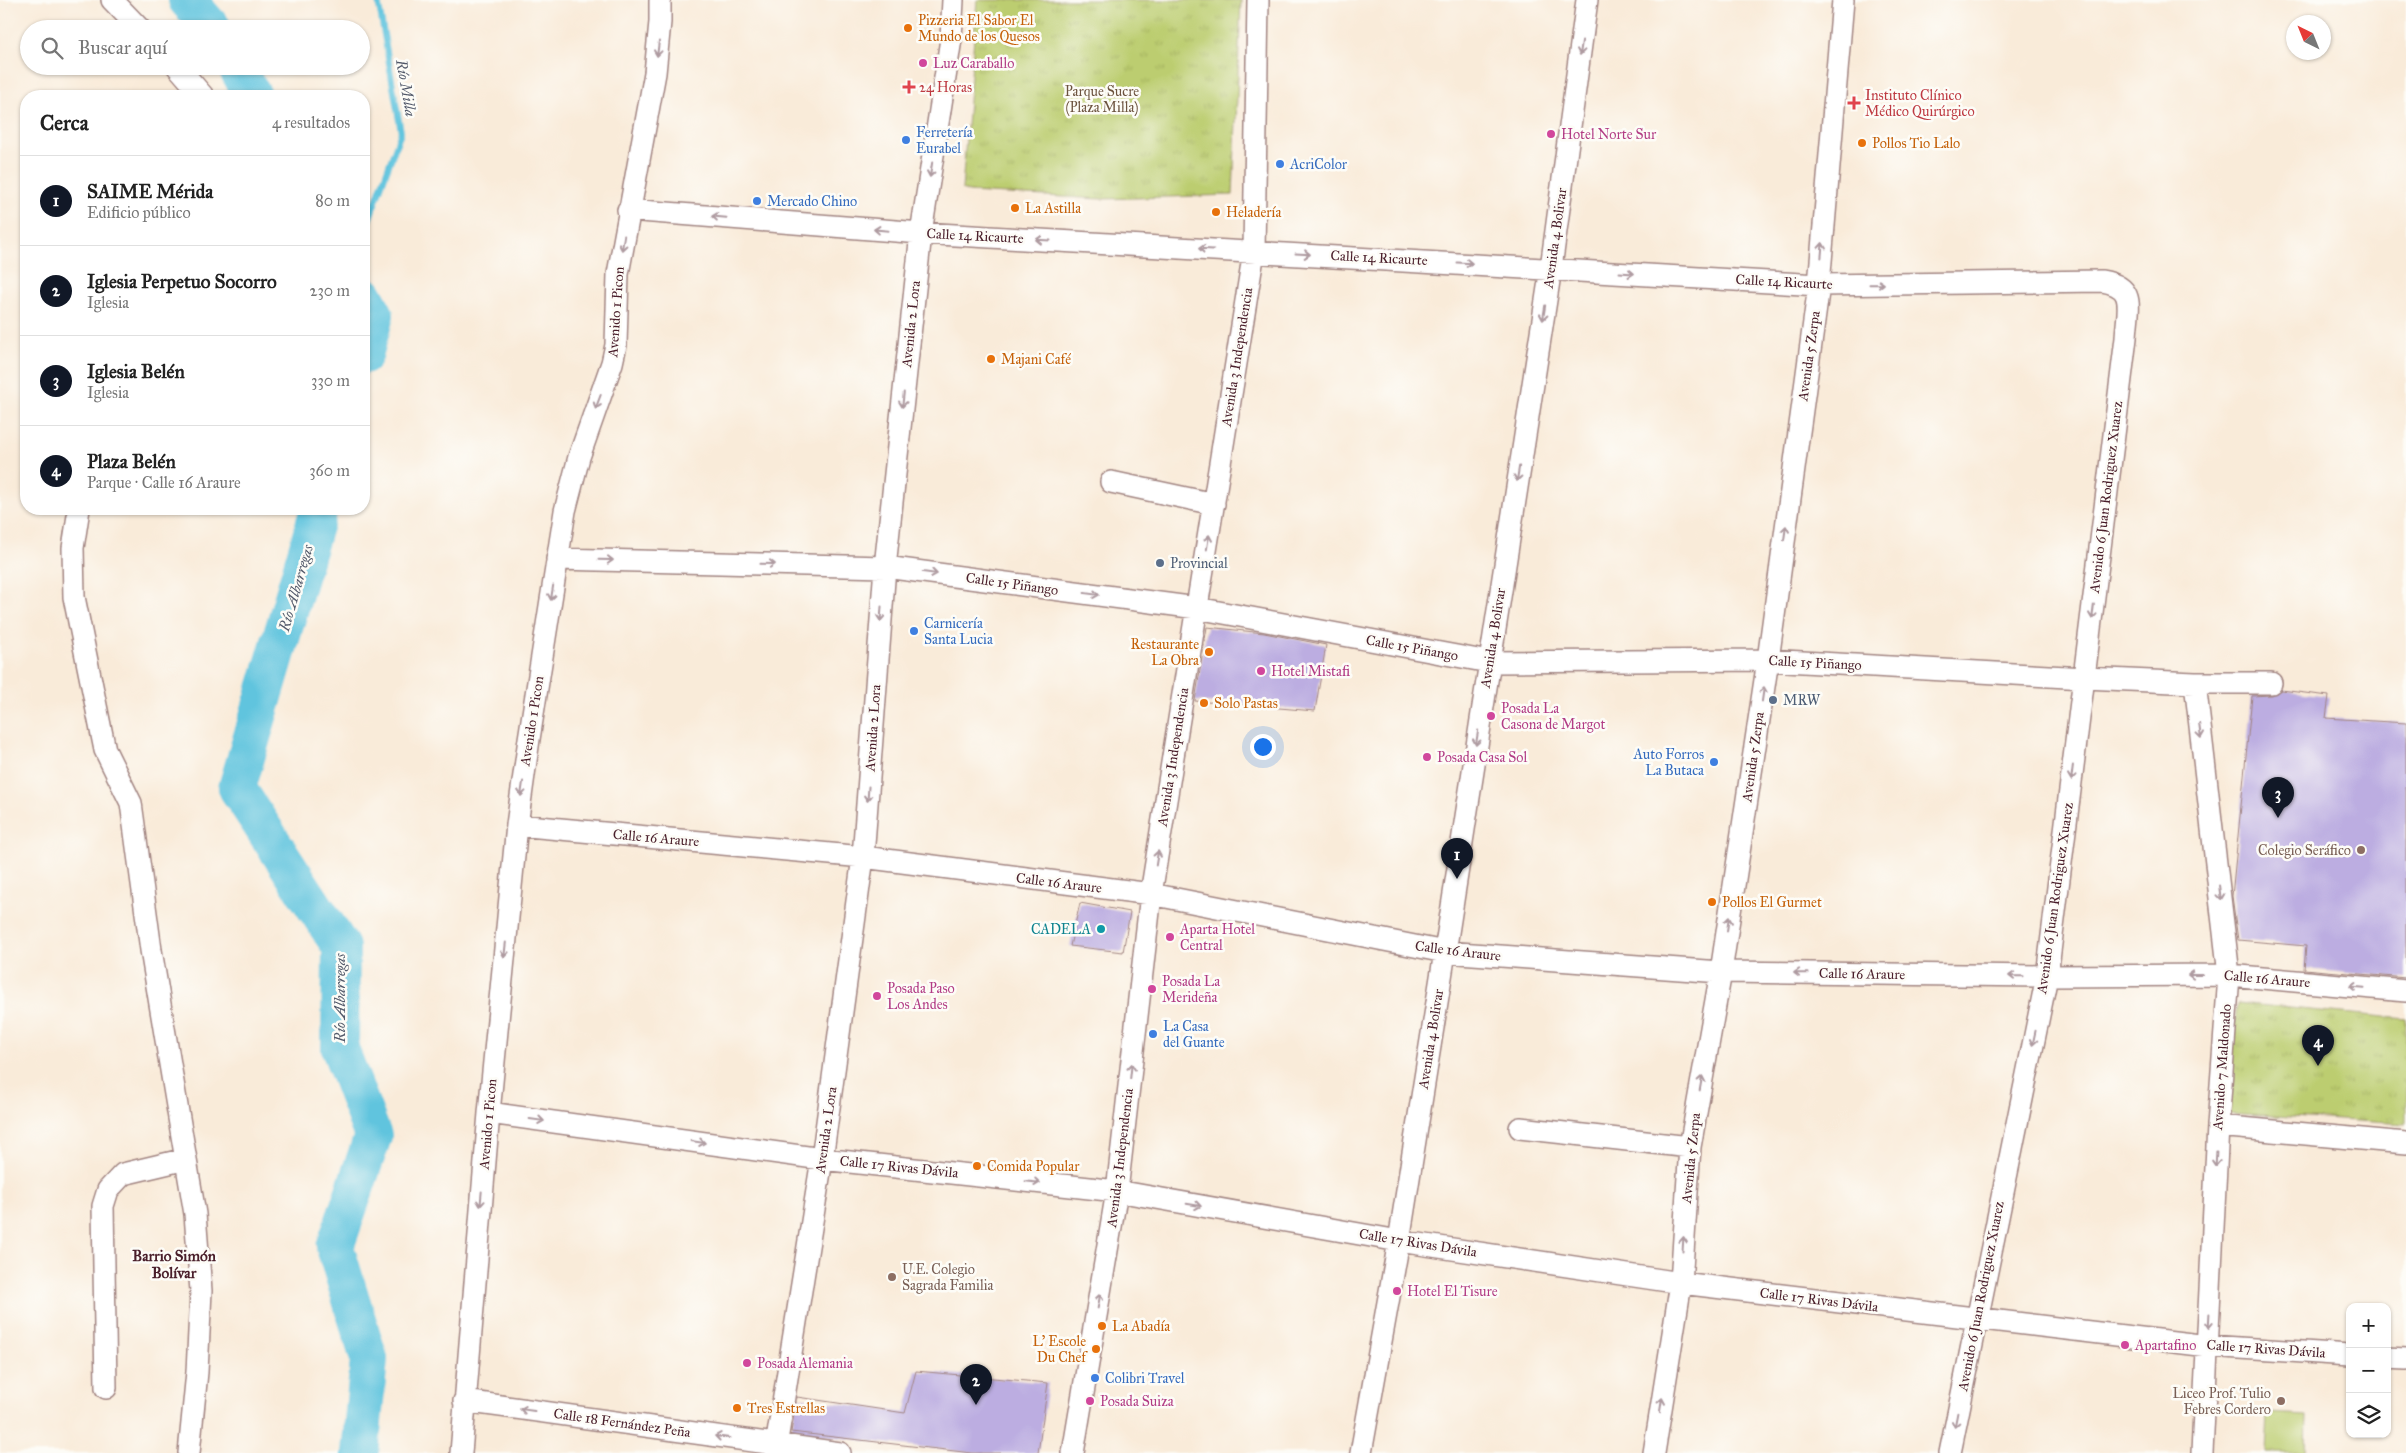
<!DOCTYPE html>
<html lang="es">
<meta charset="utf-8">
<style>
:root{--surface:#fff;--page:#f6f6f6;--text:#222;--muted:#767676;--line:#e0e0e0;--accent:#111827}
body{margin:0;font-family:"IM FELL Great Primer",serif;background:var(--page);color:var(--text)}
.controls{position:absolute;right:15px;bottom:15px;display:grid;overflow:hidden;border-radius:10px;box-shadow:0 1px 4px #0004}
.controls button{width:45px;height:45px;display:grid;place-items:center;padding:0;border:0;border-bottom:1px solid var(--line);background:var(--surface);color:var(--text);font:25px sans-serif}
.compass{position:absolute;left:2286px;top:15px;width:45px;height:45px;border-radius:50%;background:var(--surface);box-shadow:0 1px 4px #0004;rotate:317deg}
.you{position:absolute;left:1262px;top:746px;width:18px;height:18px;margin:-12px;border:4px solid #fff;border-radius:50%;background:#1a73e8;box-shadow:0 0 0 8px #1a73e833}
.badge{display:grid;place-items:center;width:32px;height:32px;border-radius:50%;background:var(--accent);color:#fff;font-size:16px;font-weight:700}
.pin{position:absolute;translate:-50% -41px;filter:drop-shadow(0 1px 2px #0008)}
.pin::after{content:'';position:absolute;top:26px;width:18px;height:15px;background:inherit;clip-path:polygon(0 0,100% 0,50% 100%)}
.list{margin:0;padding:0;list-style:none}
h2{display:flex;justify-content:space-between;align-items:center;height:65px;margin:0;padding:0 20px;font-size:21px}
h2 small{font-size:16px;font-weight:400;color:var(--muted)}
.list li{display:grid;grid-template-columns:32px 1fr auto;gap:15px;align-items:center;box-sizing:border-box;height:90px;padding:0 20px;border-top:1px solid var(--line)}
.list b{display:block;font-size:19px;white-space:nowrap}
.list p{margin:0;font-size:16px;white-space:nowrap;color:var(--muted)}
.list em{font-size:16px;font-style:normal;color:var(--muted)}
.icon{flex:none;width:28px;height:28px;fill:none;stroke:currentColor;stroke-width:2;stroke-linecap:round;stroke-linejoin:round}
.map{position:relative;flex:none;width:2406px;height:1453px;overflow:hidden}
.search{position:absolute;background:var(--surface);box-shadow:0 1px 4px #0004;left:20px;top:20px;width:350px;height:55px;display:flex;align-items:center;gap:12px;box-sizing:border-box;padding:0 18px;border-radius:28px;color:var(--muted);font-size:19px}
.panel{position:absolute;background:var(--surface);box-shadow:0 1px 4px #0004;left:20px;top:90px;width:350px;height:425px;border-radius:20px}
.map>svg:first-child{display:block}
.green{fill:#bccd6f;stroke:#83764d}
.park{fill:url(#park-tufts);stroke:#83764d}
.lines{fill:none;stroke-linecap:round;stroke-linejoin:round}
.stream{stroke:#60c4de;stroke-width:6}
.river{stroke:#60c4de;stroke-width:38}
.building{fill:#bcade1}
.minor-casing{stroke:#a28582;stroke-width:24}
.minor{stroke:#fff;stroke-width:21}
.oneway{stroke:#ae9aa0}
.food-dot{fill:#e8710a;stroke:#fdfcf7;stroke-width:2}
.hotel-dot{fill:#d1479c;stroke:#fdfcf7;stroke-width:2}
.health-dot{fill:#e0444e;stroke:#fdfcf7;stroke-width:2}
.shop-dot{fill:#3f7fe0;stroke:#fdfcf7;stroke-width:2}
.service-dot{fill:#5c6f8a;stroke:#fdfcf7;stroke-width:2}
.education-dot{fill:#8d6e63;stroke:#fdfcf7;stroke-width:2}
.culture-dot{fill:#0f9aa8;stroke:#fdfcf7;stroke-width:2}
.labels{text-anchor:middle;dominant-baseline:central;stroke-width:5;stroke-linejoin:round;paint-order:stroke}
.food-label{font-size:14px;fill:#c56008;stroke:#fdfcf7;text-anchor:start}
.hotel-label{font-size:14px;fill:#b23c85;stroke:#fdfcf7;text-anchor:start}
.health-label{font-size:14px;fill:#be3a42;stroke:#fdfcf7;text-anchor:start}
.park-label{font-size:14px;fill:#6c533f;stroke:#fdfcf7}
.shop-label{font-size:14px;fill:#366cbe;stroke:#fdfcf7;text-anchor:start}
.street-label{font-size:14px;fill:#4a1f2b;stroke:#fdfcf7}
.service-label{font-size:14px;fill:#4e5e75;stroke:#fdfcf7;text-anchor:start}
.education-label{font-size:14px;fill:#785e54;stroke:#fdfcf7;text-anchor:end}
.culture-label{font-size:14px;fill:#0d838f;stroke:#fdfcf7;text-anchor:end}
.water-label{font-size:15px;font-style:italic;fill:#52596a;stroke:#fdfcf7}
.neighbourhood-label{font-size:15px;font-weight:bold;fill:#4a1f2b;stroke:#fdfcf7}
</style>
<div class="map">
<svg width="2406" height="1453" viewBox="0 0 2406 1453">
<defs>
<pattern id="park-tufts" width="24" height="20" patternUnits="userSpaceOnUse" patternTransform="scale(1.25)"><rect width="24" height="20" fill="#bccd6f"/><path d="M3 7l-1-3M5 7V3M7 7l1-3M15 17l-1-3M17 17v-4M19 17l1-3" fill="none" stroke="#a3b060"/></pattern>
</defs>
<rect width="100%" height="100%" fill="#fdfcf7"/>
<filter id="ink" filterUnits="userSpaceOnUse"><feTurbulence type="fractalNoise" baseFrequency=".02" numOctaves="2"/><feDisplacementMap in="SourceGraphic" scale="10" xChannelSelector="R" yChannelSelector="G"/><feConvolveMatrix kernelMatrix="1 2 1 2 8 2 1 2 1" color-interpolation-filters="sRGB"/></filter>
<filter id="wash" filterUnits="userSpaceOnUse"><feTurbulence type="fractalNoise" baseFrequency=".0096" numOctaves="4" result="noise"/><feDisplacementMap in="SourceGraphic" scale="20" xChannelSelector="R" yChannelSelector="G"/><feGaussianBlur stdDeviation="1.12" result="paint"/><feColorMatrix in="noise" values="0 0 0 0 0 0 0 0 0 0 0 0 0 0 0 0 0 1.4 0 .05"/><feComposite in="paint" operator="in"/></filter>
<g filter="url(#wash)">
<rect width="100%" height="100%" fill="#f9ebd9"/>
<path class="green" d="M2268,1413L2307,1415L2306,1453H2266Z"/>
<path class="park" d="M977,0H1241L1233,195L1102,199L969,192L962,189Z
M2237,1003L2406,1019V1124L2226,1113Z"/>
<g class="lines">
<path class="stream" d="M364,234L401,132L378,0"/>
<path class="river" d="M187,0L213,29
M236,66L253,96
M364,295L375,315L364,355
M319,509L237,788L341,947L340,1049L373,1136L335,1247L369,1359L360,1453"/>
</g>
<g id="blocks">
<path class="building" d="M1207,627L1264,633L1326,645L1315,711L1195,701Z
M2281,690L2329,696L2326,718L2406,723V978L2304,969L2306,946L2238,940L2232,896L2252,696L2271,695Z
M1080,903L1130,912L1123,952L1070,946Z
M916,1371L1048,1383L1038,1453H972L791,1432L797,1397L905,1413Z"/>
</g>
</g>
<g filter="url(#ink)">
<use href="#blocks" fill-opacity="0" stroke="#a28582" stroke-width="1"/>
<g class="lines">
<defs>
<path id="minor" d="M112,0L140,29
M177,66L203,96
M628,210L921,233L1819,285L2102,281C2138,287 2127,309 2126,338L2047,976L1950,1453
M1111,482L1214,504
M79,509L73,548L74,597L105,750L131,803L151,950L195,1214L201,1291L197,1372L189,1453
M557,559L885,567L1197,608L1489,662L1768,660L2085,678L2195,683H2271
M2195,683L2229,975L2218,1126L2202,1453
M517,825L863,857L1151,894L1445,952L1721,972L2047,976L2229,975L2406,991
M489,1113L822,1159L1117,1191L1399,1241L1681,1283L2208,1346L2350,1355
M2218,1126L2406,1143
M1520,1128L1690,1147
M2387,1358L2406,1359
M106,1388L103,1206L108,1190L123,1174L186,1159
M464,1401L840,1453
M461,1453L489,1113L517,825L529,739L565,511L579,457L612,363L616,345L618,274L655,73L660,22V0
M775,1453L822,1159L863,857L885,567L921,233L951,39L953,0
M1073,1453L1117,1191L1151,894L1254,251L1258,0
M1361,1453L1399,1241L1445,952L1551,268L1587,0
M1654,1453L1681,1283L1690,1147L1721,972L1768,660L1819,285L1843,0"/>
</defs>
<use href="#minor" class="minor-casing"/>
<use href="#minor" class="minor"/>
</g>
<defs><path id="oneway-shaft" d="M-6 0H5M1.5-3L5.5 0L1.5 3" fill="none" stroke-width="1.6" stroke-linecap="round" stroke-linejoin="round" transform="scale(1.25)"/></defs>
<g class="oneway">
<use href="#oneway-shaft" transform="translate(1581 48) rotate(98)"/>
<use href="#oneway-shaft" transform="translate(658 49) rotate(97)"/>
<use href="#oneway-shaft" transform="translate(931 170) rotate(99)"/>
<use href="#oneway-shaft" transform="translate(719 217) rotate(-175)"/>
<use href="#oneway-shaft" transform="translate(881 230) rotate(-175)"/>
<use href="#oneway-shaft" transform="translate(1043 240) rotate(-177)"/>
<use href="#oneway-shaft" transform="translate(623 243) rotate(99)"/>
<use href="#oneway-shaft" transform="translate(1206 249) rotate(-177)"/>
<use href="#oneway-shaft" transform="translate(1822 250) rotate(-85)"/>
<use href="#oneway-shaft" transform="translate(1303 254) rotate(3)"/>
<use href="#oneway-shaft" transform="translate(1465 263) rotate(3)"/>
<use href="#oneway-shaft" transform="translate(1627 273) rotate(4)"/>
<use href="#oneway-shaft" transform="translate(1877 284) rotate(-1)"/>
<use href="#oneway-shaft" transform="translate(1544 313) rotate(99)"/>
<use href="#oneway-shaft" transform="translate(903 400) rotate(96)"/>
<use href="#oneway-shaft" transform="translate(598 402) rotate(111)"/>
<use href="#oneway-shaft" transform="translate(1518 474) rotate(99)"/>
<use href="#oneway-shaft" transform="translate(1785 533) rotate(-82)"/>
<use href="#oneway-shaft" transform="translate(1208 542) rotate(-81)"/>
<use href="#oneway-shaft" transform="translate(606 560) rotate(1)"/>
<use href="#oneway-shaft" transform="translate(768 564) rotate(1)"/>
<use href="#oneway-shaft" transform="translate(930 573) rotate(8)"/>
<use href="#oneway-shaft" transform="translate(552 593) rotate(99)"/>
<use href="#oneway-shaft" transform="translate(1092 594) rotate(8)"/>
<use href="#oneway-shaft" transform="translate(2093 612) rotate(97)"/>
<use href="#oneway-shaft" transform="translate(881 614) rotate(94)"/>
<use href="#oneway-shaft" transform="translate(1763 694) rotate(-82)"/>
<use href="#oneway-shaft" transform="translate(2200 731) rotate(83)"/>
<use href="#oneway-shaft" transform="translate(1477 738) rotate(99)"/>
<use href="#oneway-shaft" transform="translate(2072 773) rotate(97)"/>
<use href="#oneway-shaft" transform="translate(522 789) rotate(98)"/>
<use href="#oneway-shaft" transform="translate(868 794) rotate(94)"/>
<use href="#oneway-shaft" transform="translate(1157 858) rotate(-81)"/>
<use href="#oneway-shaft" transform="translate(2220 893) rotate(83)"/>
<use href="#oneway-shaft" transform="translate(1728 924) rotate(-82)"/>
<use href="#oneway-shaft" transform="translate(505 950) rotate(96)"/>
<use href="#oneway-shaft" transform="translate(1801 973) rotate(-179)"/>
<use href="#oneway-shaft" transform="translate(2195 975) rotate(180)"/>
<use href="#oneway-shaft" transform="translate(2016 976) rotate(-179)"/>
<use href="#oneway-shaft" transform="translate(2357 987) rotate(-175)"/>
<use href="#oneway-shaft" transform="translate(2034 1038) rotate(102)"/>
<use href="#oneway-shaft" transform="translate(1131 1071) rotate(-84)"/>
<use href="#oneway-shaft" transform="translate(1701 1083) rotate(-80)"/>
<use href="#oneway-shaft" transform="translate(537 1120) rotate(8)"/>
<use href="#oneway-shaft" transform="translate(698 1142) rotate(8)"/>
<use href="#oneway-shaft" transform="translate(2216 1159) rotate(93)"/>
<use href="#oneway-shaft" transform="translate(1033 1182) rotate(6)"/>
<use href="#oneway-shaft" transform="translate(481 1199) rotate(95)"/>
<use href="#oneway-shaft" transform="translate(1194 1205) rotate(10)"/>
<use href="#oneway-shaft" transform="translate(1683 1244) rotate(-86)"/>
<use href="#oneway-shaft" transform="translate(1099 1301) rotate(-80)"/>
<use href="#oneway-shaft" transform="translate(2209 1321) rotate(93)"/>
<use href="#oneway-shaft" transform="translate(1661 1405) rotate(-81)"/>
<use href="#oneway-shaft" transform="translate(527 1410) rotate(-172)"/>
<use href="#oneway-shaft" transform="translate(1956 1420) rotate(101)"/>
<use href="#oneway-shaft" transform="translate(722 1437) rotate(-172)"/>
</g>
</g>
<g class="food-dot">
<circle cx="908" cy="28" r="5"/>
<circle cx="1862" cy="143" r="5"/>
<circle cx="1015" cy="208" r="5"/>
<circle cx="1216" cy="212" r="5"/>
<circle cx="991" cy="359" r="5"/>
<circle cx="1209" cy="652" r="5"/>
<circle cx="1204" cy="703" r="5"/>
<circle cx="1712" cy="902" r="5"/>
<circle cx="977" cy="1166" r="5"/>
<circle cx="1102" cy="1326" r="5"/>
<circle cx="1096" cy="1349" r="5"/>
<circle cx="737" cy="1408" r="5"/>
</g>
<g class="hotel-dot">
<circle cx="923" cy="63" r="5"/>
<circle cx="1551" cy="134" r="5"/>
<circle cx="1261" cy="671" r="5"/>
<circle cx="1491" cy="716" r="5"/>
<circle cx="1427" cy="757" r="5"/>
<circle cx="1170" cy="937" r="5"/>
<circle cx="1152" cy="989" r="5"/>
<circle cx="877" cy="996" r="5"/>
<circle cx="1397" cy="1291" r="5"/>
<circle cx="2125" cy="1345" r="5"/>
<circle cx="747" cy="1363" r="5"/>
<circle cx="1090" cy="1401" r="5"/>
</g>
<g class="health-dot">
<path d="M906.5 79.5h5v5h5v5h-5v5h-5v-5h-5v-5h5z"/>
<path d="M1851.5 95.5h5v5h5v5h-5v5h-5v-5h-5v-5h5z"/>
</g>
<g class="shop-dot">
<circle cx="906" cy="140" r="5"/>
<circle cx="1280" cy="164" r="5"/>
<circle cx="757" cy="201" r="5"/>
<circle cx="914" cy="631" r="5"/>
<circle cx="1714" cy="762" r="5"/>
<circle cx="1153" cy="1034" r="5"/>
<circle cx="1095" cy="1378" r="5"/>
</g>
<g class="service-dot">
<circle cx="1160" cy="563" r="5"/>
<circle cx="1773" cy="700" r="5"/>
</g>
<g class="education-dot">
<circle cx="2361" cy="850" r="5"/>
<circle cx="892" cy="1277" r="5"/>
<circle cx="2281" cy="1401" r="5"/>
</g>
<circle class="culture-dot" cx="1101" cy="929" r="5"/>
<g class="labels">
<g class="food-label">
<text x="918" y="20">Pizzeria El Sabor El<tspan x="918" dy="16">Mundo de los Quesos</tspan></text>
<text x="1872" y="143">Pollos Tio Lalo</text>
<text x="1025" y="208">La Astilla</text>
<text x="1226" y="212">Heladería</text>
<text x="1001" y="359">Majani Café</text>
<text x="1199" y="644" text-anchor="end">Restaurante<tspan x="1199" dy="16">La Obra</tspan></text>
<text x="1214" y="703">Solo Pastas</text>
<text x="1722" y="902">Pollos El Gurmet</text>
<text x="987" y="1166">Comida Popular</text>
<text x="1112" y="1326">La Abadía</text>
<text x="1086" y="1341" text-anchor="end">L' Escole<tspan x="1086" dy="16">Du Chef</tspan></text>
<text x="747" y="1408">Tres Estrellas</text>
</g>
<g class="hotel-label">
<text x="933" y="63">Luz Caraballo</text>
<text x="1561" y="134">Hotel Norte Sur</text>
<text x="1271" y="671">Hotel Mistafi</text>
<text x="1501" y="708">Posada La<tspan x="1501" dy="16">Casona de Margot</tspan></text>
<text x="1437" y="757">Posada Casa Sol</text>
<text x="1180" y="929">Aparta Hotel<tspan x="1180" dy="16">Central</tspan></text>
<text x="1162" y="981">Posada La<tspan x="1162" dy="16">Merideña</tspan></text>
<text x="887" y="988">Posada Paso<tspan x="887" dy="16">Los Andes</tspan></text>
<text x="1407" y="1291">Hotel El Tisure</text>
<text x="2135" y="1345">Apartafino</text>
<text x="757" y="1363">Posada Alemania</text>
<text x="1100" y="1401">Posada Suiza</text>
</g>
<g class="health-label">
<text x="919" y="87">24 Horas</text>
<text x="1865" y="95">Instituto Clínico<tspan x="1865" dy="16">Médico Quirúrgico</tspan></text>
</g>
<g class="park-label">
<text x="1102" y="91">Parque Sucre<tspan x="1102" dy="16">(Plaza Milla)</tspan></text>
</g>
<g class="shop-label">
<text x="916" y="132">Ferretería<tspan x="916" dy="16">Eurabel</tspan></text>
<text x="1290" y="164">AcriColor</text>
<text x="767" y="201">Mercado Chino</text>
<text x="924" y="623">Carnicería<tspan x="924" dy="16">Santa Lucia</tspan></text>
<text x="1704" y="754" text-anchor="end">Auto Forros<tspan x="1704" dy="16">La Butaca</tspan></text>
<text x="1163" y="1026">La Casa<tspan x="1163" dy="16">del Guante</tspan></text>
<text x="1105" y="1378">Colibri Travel</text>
</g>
<g class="street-label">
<text transform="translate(975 236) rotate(3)">Calle 14 Ricaurte</text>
<text transform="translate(1555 238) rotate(-82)">Avenida 4 Bolivar</text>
<text transform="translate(1379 258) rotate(3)">Calle 14 Ricaurte</text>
<text transform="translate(1784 282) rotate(3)">Calle 14 Ricaurte</text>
<text transform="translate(616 312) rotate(-86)">Avenido 1 Picon</text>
<text transform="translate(911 324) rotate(-84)">Avenida 2 Lora</text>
<text transform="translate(1809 356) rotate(-82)">Avenida 5 Zerpa</text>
<text transform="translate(1237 357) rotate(-81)">Avenida 3 Independencia</text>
<text transform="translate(2106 497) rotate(-83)">Avenido 6 Juan Rodriguez Xuarez</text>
<text transform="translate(1012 584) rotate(8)">Calle 15 Piñango</text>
<text transform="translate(1493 638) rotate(-81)">Avenida 4 Bolivar</text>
<text transform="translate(1412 648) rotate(10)">Calle 15 Piñango</text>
<text transform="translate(1815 663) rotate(3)">Calle 15 Piñango</text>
<text transform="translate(532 721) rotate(-81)">Avenido 1 Picon</text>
<text transform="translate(873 728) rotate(-86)">Avenida 2 Lora</text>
<text transform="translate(1173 757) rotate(-81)">Avenida 3 Independencia</text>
<text transform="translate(1753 757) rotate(-82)">Avenida 5 Zerpa</text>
<text transform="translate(656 838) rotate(5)">Calle 16 Araure</text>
<text transform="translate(1059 883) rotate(7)">Calle 16 Araure</text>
<text transform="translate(2055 898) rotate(-82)">Avenido 6 Juan Rodriguez Xuarez</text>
<text transform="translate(1458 951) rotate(7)">Calle 16 Araure</text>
<text transform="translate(1862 974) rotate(1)">Calle 16 Araure</text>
<text transform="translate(2267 979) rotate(5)">Calle 16 Araure</text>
<text transform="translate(1431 1039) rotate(-81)">Avenida 4 Bolivar</text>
<text transform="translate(2222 1067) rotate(-86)">Avenido 7 Maldonado</text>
<text transform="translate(488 1124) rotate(-85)">Avenido 1 Picon</text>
<text transform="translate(826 1130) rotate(-82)">Avenida 2 Lora</text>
<text transform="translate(1120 1158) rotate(-83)">Avenida 3 Independencia</text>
<text transform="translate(1691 1158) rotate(-84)">Avenida 5 Zerpa</text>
<text transform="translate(899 1167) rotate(6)">Calle 17 Rivas Dávila</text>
<text transform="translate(1418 1243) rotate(9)">Calle 17 Rivas Dávila</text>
<text transform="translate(1981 1296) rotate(-79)">Avenido 6 Juan Rodriguez Xuarez</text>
<text transform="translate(1819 1300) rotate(7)">Calle 17 Rivas Dávila</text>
<text transform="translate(2266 1349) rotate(4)">Calle 17 Rivas Dávila</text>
<text transform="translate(622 1423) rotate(8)">Calle 18 Fernández Peña</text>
</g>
<g class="service-label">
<text x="1170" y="563">Provincial</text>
<text x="1783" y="700">MRW</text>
</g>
<g class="education-label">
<text x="2351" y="850">Colegio Seráfico</text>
<text x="902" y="1269" text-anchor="start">U.E. Colegio<tspan x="902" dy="16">Sagrada Familia</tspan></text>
<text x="2271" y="1393">Liceo Prof. Tulio<tspan x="2271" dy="16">Febres Cordero</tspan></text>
</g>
<g class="culture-label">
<text x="1091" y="929">CADELA</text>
</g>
<g class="water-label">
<text transform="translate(406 88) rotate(80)">Río Milla</text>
<text transform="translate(296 588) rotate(-74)">Río Albarregas</text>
<text transform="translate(340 998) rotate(-90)">Río Albarregas</text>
</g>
<g class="neighbourhood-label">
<text x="174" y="1256">Barrio Simón<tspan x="174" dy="17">Bolívar</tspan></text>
</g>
</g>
</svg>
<div class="controls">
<button>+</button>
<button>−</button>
<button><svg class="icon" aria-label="layers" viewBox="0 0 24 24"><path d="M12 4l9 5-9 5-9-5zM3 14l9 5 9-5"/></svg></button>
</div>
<svg class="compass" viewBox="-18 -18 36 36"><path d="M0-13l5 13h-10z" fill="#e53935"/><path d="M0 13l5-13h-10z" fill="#767676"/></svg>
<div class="you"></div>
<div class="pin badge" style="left:1457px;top:879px">1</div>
<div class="pin badge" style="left:976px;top:1405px">2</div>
<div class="pin badge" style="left:2278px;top:818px">3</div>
<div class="pin badge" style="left:2318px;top:1066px">4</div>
<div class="search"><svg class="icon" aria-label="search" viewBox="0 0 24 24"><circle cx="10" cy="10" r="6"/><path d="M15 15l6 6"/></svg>Buscar aquí</div>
<section class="panel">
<h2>Cerca<small>4 resultados</small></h2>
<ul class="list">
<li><span class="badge">1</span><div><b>SAIME Mérida</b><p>Edificio público</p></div><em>80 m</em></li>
<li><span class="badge">2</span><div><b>Iglesia Perpetuo Socorro</b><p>Iglesia</p></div><em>230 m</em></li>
<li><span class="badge">3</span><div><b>Iglesia Belén</b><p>Iglesia</p></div><em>330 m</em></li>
<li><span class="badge">4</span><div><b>Plaza Belén</b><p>Parque · Calle 16 Araure</p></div><em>360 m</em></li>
</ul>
</section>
</div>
